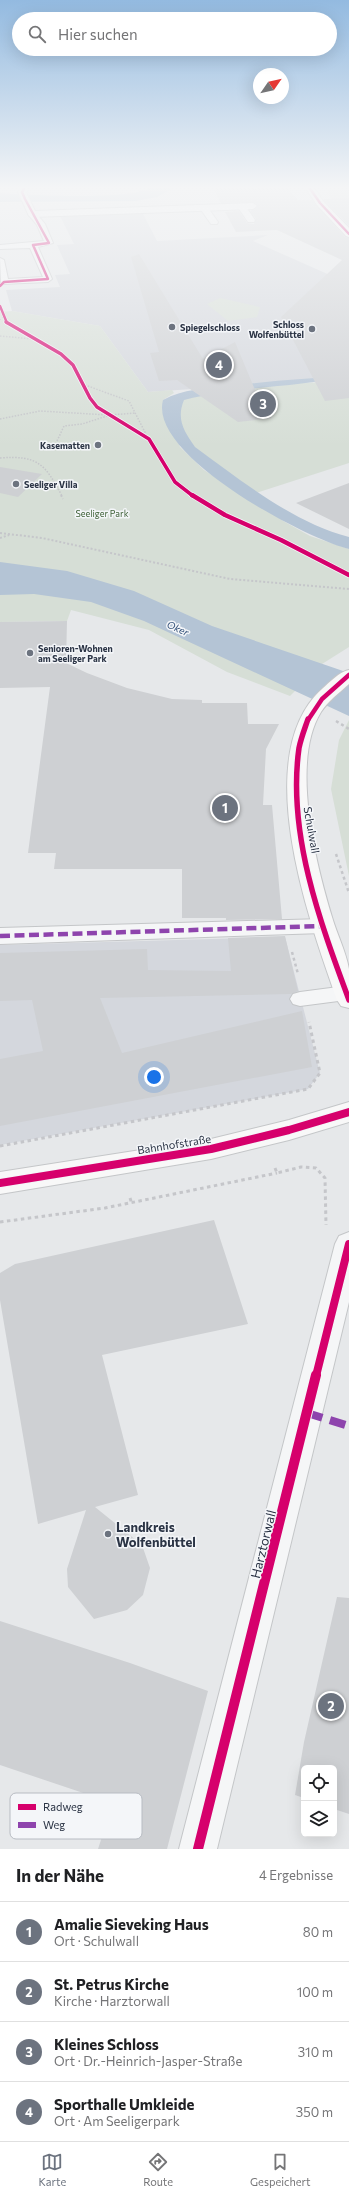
<!DOCTYPE html>
<html lang="de">
<meta charset="utf-8">
<style>
:root{--surface:#fff;--page:#f6f6f6;--text:#202124;--muted:#757577;--line:#e0e0e0;--accent:#6c737f}
body{margin:0;font-family:Commissioner,sans-serif;background:var(--page);color:var(--text)}
.controls{position:absolute;right:12px;bottom:12px;display:grid;overflow:hidden;border-radius:6px;box-shadow:0 4px 16px #0002}
.controls button{width:36px;height:36px;display:grid;place-items:center;padding:0;border:0;border-bottom:1px solid var(--line);background:var(--surface);color:var(--text);font:20px sans-serif}
.compass{position:absolute;left:253px;top:68px;width:36px;height:36px;border-radius:50%;background:var(--surface);box-shadow:0 4px 16px #0002;rotate:56deg}
.you{position:absolute;left:154px;top:1077px;width:14px;height:14px;margin:-10px;border:3px solid #fff;border-radius:50%;background:#1a73e8;box-shadow:0 0 0 6px #1a73e833}
.badge{display:grid;place-items:center;width:26px;height:26px;border-radius:50%;background:var(--accent);color:#fff;font-size:13px;font-weight:700}
.pin{position:absolute;translate:-50% -50%;border:2px solid #fff;box-shadow:0 1px 4px #0006}
.list{margin:0;padding:0;list-style:none}
h2{display:flex;justify-content:space-between;align-items:center;height:52px;margin:0;padding:0 16px;font-size:17px}
h2 small{font-size:13px;font-weight:400;color:var(--muted)}
.list li{display:grid;grid-template-columns:26px 1fr auto;gap:12px;align-items:center;box-sizing:border-box;height:60px;padding:0 16px;border-top:1px solid var(--line)}
.list b{display:block;font-size:15px;white-space:nowrap}
.list p{margin:0;font-size:13px;white-space:nowrap;color:var(--muted)}
.list em{font-size:13px;font-style:normal;color:var(--muted)}
.icon{flex:none;width:22px;height:22px;fill:none;stroke:currentColor;stroke-width:2;stroke-linecap:round;stroke-linejoin:round}
.map{position:relative;flex:none;width:349px;height:1849px;overflow:hidden}
.search{position:absolute;background:var(--surface);box-shadow:0 4px 16px #0002;left:12px;right:12px;top:12px;height:44px;display:flex;align-items:center;gap:10px;box-sizing:border-box;padding:0 14px;border-radius:22px;color:var(--muted);font-size:15px}
.sheet{height:292px;background:var(--surface)}
nav{display:flex;justify-content:space-around;align-items:center;box-sizing:border-box;height:56px;border-top:1px solid var(--line);background:var(--surface);font-size:11px;color:var(--muted)}
nav a{display:grid;justify-items:center;gap:2px}
nav .on{color:var(--accent)}
.map>svg:first-child{display:block}
.built{fill:#d4d7dd}
.green{fill:#d6ded6}
.water{fill:#b4c4d5}
.building{fill:#ced0d3}
.lines{fill:none;stroke-linecap:round;stroke-linejoin:round}
.lane-casing{stroke:#c4c6c8;stroke-width:2}
.street-casing{stroke:#c4c6c8;stroke-width:2}
.secondary-casing{stroke:#c4c6c8;stroke-width:2}
.path-far4{stroke:#c5c6ca;stroke-width:1;stroke-dasharray:1.5 1.5;stroke-linecap:butt}
.path-far3{stroke:#c5c6ca;stroke-width:1.5;stroke-dasharray:1.5 1.5;stroke-linecap:butt}
.path-far2{stroke:#c5c6ca;stroke-width:2;stroke-dasharray:2 2;stroke-linecap:butt}
.path-far1{stroke:#c5c6ca;stroke-width:2.5;stroke-dasharray:3 3;stroke-linecap:butt}
.path{stroke:#c5c6ca;stroke-width:3;stroke-dasharray:3.5 3.5;stroke-linecap:butt}
.lane{fill:#f5f6f7;fill-rule:evenodd}
.street{fill:#f5f6f7;fill-rule:evenodd}
.secondary{fill:#f8f8f8;fill-rule:evenodd}
.quiet-far1{stroke:#8e44ad;stroke-width:4.5;stroke-dasharray:10 4.5;stroke-linecap:butt}
.quiet{stroke:#8e44ad;stroke-width:8;stroke-dasharray:16 8;stroke-linecap:butt}
.cycleway-far5-casing{stroke:#f4f6f9;stroke-width:3.5}
.cycleway-far4-casing{stroke:#f4f6f9;stroke-width:5}
.cycleway-far3-casing{stroke:#f4f6f9;stroke-width:6}
.cycleway-far2-casing{stroke:#f4f6f9;stroke-width:8}
.cycleway-far1-casing{stroke:#f4f6f9;stroke-width:10}
.cycleway-casing{stroke:#f4f6f9;stroke-width:12}
.cycleway-far5{stroke:#d6006c;stroke-width:2.5}
.cycleway-far4{stroke:#d6006c;stroke-width:3.5}
.cycleway-far3{stroke:#d6006c;stroke-width:4.5}
.cycleway-far2{stroke:#d6006c;stroke-width:5.5}
.cycleway-far1{stroke:#d6006c;stroke-width:8}
.cycleway{stroke:#d6006c;stroke-width:10}
.poi-dot{fill:#6c737f;stroke:#f4f6f9;stroke-width:1.5}
.labels{text-anchor:middle;dominant-baseline:central;stroke-width:3;stroke-linejoin:round;paint-order:stroke}
.far-poi-label{font-size:9px;font-weight:bold;fill:#2b3445;stroke:#f4f6f9;text-anchor:start}
.far-park-label{font-size:9px;fill:#3f6138;stroke:#f4f6f9}
.far-water-label{font-size:10px;font-style:italic;fill:#34527a;stroke:#f4f6f9}
.street-label{font-size:11px;fill:#2b3445;stroke:#f4f6f9}
.near-poi-label{font-size:13px;font-weight:bold;fill:#2b3445;stroke:#f4f6f9;text-anchor:start}
.near-street-label{font-size:13px;fill:#2b3445;stroke:#f4f6f9}
.key{fill:#f4f6f9;stroke:#b8bcc3;stroke-width:1}
.key-label{font-size:11px;fill:#2b3445}
</style>
<div class="map">
<svg width="349" height="1849" viewBox="0 0 349 1849">
<rect width="100%" height="100%" fill="#e6e8ea"/>
<path class="built" d="M142,212L157,241L268,235L253,241L332,276L325,380L148,392L100,326L12,311L6,290L60,287L55,275L70,274L57,245L74,244L60,216Z
M285,937L320,1073L308,1089L0,1145V945Z"/>
<path class="green" d="M327,187H349V198L331,199Z
M220,298L260,307L257,317L228,321L207,304Z
M12,311L100,326L148,392L172,390L174,393L163,400L180,447L204,470L285,522L310,536L349,549V647L322,664L290,696L227,672L149,630L71,610L67,621L0,622V312Z
M349,382V463L256,493L182,438L175,401L182,396L282,383Z
M349,720V876L331,789L339,740Z"/>
<path class="water" d="M151,187H175L157,197L136,201L0,202V193C28,195 132,201 151,187Z
M349,376C294,388 238,386 184,400C176,419 184,431 195,447C242,481 292,522 349,537V549C304,538 148,455 163,400C183,389 206,388 229,386C269,381 309,378 349,376Z
M0,562L67,571L134,591L212,626L349,673V716L144,621L91,602L34,594L0,595Z"/>
<path class="building" d="M287,187L298,200H312L345,237L349,238V398L325,401L281,317L342,260L277,230L236,232L225,212L239,211L247,223L254,224L256,219L250,211L258,207V205L253,202L221,203L213,188Z
M349,198V226L323,199Z
M139,254L203,359L235,342L263,409L272,418L238,422L177,380L159,381L150,353L159,352L131,257Z
M0,467L42,474L18,497L0,493Z
M349,483V529L296,503Z
M67,621L66,663L87,673L127,688L172,699L202,700V703H247L248,724H279L266,749L263,805H272L282,919L226,920V918H182V869H54L56,853H28L50,687L0,688V622Z
M285,936L298,991L291,994L100,998L122,1053L302,1011L312,1067L0,1126V1059L43,1051L32,1000L0,1001V953L147,949L148,970L231,971L228,938Z
M214,1220L248,1324L102,1355L138,1495L95,1507L142,1545L150,1568L143,1595L127,1610L94,1619L68,1587L67,1569L86,1510L38,1524L0,1300V1273L15,1264Z
M337,1597L349,1598V1814L334,1809V1768H304V1798L295,1795L304,1742Z
M0,1621L130,1663L208,1691L167,1849H98L113,1803L0,1765Z"/>
<g class="lines">
<defs>
<path id="lane" d="M238,204H244L255,220L254,222H248L237,206Z
M200,205H206L218,222L217,224H211L199,207Z
M29,212H35L45,224L53,243L38,247L52,279L48,282L1,284L0,258L4,260L8,279L43,277L30,248L0,249V245L44,241L37,225L28,214Z
M346,986L349,987V999L346,1000L300,1006L293,1004L290,999L293,994L300,992Z"/>
<path id="street" d="M21,187H29L26,192L35,211L253,203L257,206L253,209L32,217L29,216L18,192Z
M323,919L331,921L334,926L331,931L323,933L0,944V928Z
M349,1232V1302L217,1849H179L335,1244L339,1236Z"/>
<path id="secondary" d="M305,187H313L323,201L349,228V237L346,236L317,205Z
M349,670V684C339,693 328,701 321,712C290,762 316,864 332,917C337,934 346,952 349,969C349,981 349,996 349,1008L341,1006L337,1000C309,921 249,755 322,689C330,682 339,672 349,670Z
M349,1102V1122L289,1140L211,1159L0,1194V1172L211,1139L289,1120Z"/>
</defs>
<use href="#lane" class="lane-casing"/>
<use href="#street" class="street-casing"/>
<use href="#secondary" class="secondary-casing"/>
<path class="path-far4" d="M0,306L7,323
M0,320L3,317"/>
<path class="path-far3" d="M6,322L61,354L73,365L90,398L97,407L149,439L175,482L193,496
M0,336L33,339
M85,385L129,401L148,438
M0,419L40,411L108,415
M57,441L64,426L82,424L110,415L135,413
M0,458C38,455 45,464 62,496"/>
<path class="path-far2" d="M61,495L63,499
M192,495L225,515L281,540L349,575
M0,533L42,538L230,579L349,589
M0,538L9,535"/>
<path class="path-far1" d="M336,721L349,729
M336,854L349,893
M292,952L298,974"/>
<path class="path" d="M0,1146L308,1089L320,1073L309,1022
M275,1168L277,1173L301,1167L316,1168L325,1178L326,1225
M130,1198L132,1204
M0,1222L105,1208L277,1173"/>
<use href="#lane" class="lane"/>
<use href="#street" class="street"/>
<use href="#secondary" class="secondary"/>
<path class="quiet-far1" d="M0,936L323,926"/>
<path class="quiet" d="M307,1413L349,1426"/>
<defs>
<path id="cycleway-far5" d="M309,187L320,203L349,234
M0,286L4,282L48,279L33,245L49,243L25,199L22,192L25,187
M0,306L7,323"/>
<path id="cycleway-far4" d="M6,322L61,354L73,365L90,398L97,407L149,439L175,482L193,496"/>
<path id="cycleway-far3" d="M192,495L225,515L281,540L349,575
M308,720L322,699L349,675"/>
<path id="cycleway-far2" d="M308,719C305,728 301,738 299,748C287,833 320,922 349,1000"/>
<path id="cycleway-far1" d="M0,1183L211,1149L289,1130L349,1112
M316,1376L349,1244"/>
<path id="cycleway" d="M198,1849L316,1375"/>
</defs>
<use href="#cycleway-far5" class="cycleway-far5-casing"/>
<use href="#cycleway-far4" class="cycleway-far4-casing"/>
<use href="#cycleway-far3" class="cycleway-far3-casing"/>
<use href="#cycleway-far2" class="cycleway-far2-casing"/>
<use href="#cycleway-far1" class="cycleway-far1-casing"/>
<use href="#cycleway" class="cycleway-casing"/>
<use href="#cycleway-far5" class="cycleway-far5"/>
<use href="#cycleway-far4" class="cycleway-far4"/>
<use href="#cycleway-far3" class="cycleway-far3"/>
<use href="#cycleway-far2" class="cycleway-far2"/>
<use href="#cycleway-far1" class="cycleway-far1"/>
<use href="#cycleway" class="cycleway"/>
</g>
<linearGradient id="sky" x2="0" y2="1"><stop stop-color="#93bae0"/><stop offset="0.42" stop-color="#f4f5f6"/><stop offset="1" stop-color="#f4f5f6" stop-opacity="0"/></linearGradient>
<rect width="349" height="446" fill="url(#sky)"/>
<g class="poi-dot">
<circle cx="172" cy="327" r="4"/>
<circle cx="312" cy="329" r="4"/>
<circle cx="98" cy="445" r="4"/>
<circle cx="16" cy="484" r="4"/>
<circle cx="30" cy="653" r="4"/>
<circle cx="108" cy="1534" r="4"/>
</g>
<g class="labels">
<g class="far-poi-label">
<text x="304" y="324" text-anchor="end">Schloss<tspan x="304" dy="10">Wolfenbüttel</tspan></text>
<text x="180" y="327">Spiegelschloss</text>
<text x="90" y="445" text-anchor="end">Kasematten</text>
<text x="24" y="484">Seeliger Villa</text>
<text x="38" y="648">Senioren-Wohnen<tspan x="38" dy="10">am Seeliger Park</tspan></text>
</g>
<g class="far-park-label">
<text x="102" y="513">Seeliger Park</text>
</g>
<g class="far-water-label">
<text transform="translate(178 628) rotate(24)">Oker</text>
</g>
<g class="street-label">
<text transform="translate(312 830) rotate(80)">Schulwall</text>
<text transform="translate(174 1144) rotate(-9)">Bahnhofstraße</text>
</g>
<g class="near-poi-label">
<text x="116" y="1527">Landkreis<tspan x="116" dy="15">Wolfenbüttel</tspan></text>
</g>
<g class="near-street-label">
<text transform="translate(263 1544) rotate(-76)">Harztorwall</text>
</g>
</g>
<rect x="10" y="1793" width="132" height="46" rx="6" class="key"/>
<rect x="18" y="1804" width="18" height="6" fill="#d6006c"/>
<rect x="18" y="1822" width="18" height="6" fill="#8e44ad"/>
<g class="key-label">
<text x="43" y="1811">Radweg</text>
<text x="43" y="1829">Weg</text>
</g>
</svg>
<div class="controls">
<button><svg class="icon" aria-label="locate" viewBox="0 0 24 24"><circle cx="12" cy="12" r="6"/><path d="M12 2v4M12 18v4M2 12h4M18 12h4"/></svg></button>
<button><svg class="icon" aria-label="layers" viewBox="0 0 24 24"><path d="M12 4l9 5-9 5-9-5zM3 14l9 5 9-5"/></svg></button>
</div>
<svg class="compass" viewBox="-18 -18 36 36"><path d="M0-13l5 13h-10z" fill="#e53935"/><path d="M0 13l5-13h-10z" fill="#757577"/></svg>
<div class="you"></div>
<div class="pin badge" style="left:225px;top:808px">1</div>
<div class="pin badge" style="left:331px;top:1706px">2</div>
<div class="pin badge" style="left:263px;top:404px">3</div>
<div class="pin badge" style="left:219px;top:365px">4</div>
<div class="search"><svg class="icon" aria-label="search" viewBox="0 0 24 24"><circle cx="10" cy="10" r="6"/><path d="M15 15l6 6"/></svg>Hier suchen</div>
</div>
<section class="sheet">
<h2>In der Nähe<small>4 Ergebnisse</small></h2>
<ul class="list">
<li><span class="badge">1</span><div><b>Amalie Sieveking Haus</b><p>Ort · Schulwall</p></div><em>80 m</em></li>
<li><span class="badge">2</span><div><b>St. Petrus Kirche</b><p>Kirche · Harztorwall</p></div><em>100 m</em></li>
<li><span class="badge">3</span><div><b>Kleines Schloss</b><p>Ort · Dr.-Heinrich-Jasper-Straße</p></div><em>310 m</em></li>
<li><span class="badge">4</span><div><b>Sporthalle Umkleide</b><p>Ort · Am Seeligerpark</p></div><em>350 m</em></li>
</ul>
</section>
<nav>
<a class="on"><svg class="icon" aria-label="map" viewBox="0 0 24 24"><path d="M3 6l6-2 6 2 6-2v14l-6 2-6-2-6 2zM9 4v14M15 6v14"/></svg>Karte</a>
<a><svg class="icon" aria-label="directions" viewBox="0 0 24 24"><path d="M12 3l9 9-9 9-9-9zM9 14v-3h6M13 9l2 2-2 2"/></svg>Route</a>
<a><svg class="icon" aria-label="saved" viewBox="0 0 24 24"><path d="M7 4h10v16l-5-4-5 4z"/></svg>Gespeichert</a>
</nav>
